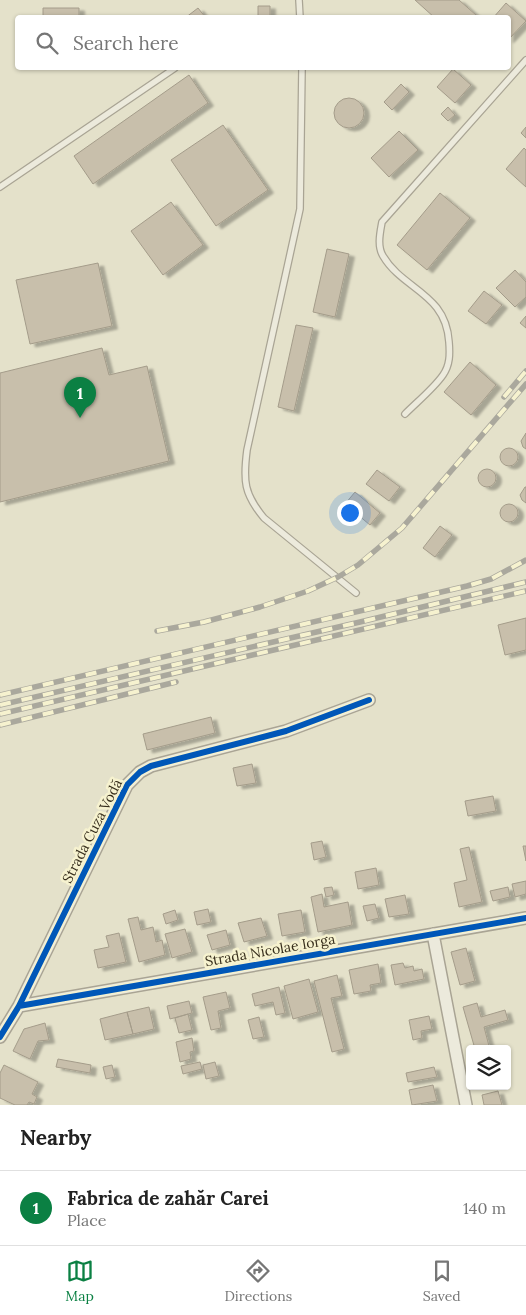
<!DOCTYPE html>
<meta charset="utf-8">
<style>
:root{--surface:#fff;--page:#f6f6f6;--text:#222;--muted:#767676;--line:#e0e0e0;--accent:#0b8043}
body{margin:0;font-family:Lora,serif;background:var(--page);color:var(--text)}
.controls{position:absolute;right:15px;bottom:15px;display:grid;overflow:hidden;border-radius:5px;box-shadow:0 1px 4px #0004}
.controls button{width:45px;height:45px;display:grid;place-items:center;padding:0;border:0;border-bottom:1px solid var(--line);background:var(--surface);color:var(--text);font:25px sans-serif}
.you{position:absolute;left:349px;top:512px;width:18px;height:18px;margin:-12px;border:4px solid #fff;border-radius:50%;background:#1a73e8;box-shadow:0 0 0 8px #1a73e833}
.badge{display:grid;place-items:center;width:32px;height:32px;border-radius:50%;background:var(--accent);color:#fff;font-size:16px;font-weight:700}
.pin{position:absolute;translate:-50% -41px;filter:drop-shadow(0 1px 2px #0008)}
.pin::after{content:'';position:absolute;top:26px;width:18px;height:15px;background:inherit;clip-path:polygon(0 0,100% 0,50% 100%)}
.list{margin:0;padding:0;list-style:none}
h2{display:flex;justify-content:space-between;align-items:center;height:65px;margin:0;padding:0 20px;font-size:21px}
h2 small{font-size:16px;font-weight:400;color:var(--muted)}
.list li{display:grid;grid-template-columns:32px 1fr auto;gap:15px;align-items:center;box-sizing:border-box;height:75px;padding:0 20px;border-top:1px solid var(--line)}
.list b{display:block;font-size:19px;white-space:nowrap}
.list p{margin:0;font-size:16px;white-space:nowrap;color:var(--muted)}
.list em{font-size:16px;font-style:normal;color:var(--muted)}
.icon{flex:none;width:28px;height:28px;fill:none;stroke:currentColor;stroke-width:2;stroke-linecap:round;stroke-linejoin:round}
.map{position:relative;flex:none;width:526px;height:1105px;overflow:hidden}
.search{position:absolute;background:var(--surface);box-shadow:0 1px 4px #0004;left:15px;right:15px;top:15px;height:55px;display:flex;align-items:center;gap:12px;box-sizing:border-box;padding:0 18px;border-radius:5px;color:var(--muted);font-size:19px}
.sheet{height:140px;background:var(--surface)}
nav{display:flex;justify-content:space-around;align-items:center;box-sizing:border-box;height:70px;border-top:1px solid var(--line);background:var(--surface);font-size:14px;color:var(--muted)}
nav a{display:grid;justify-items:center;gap:2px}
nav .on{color:var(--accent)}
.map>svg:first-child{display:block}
.building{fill:#c8bfab;stroke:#a49c8a;filter:url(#shadow)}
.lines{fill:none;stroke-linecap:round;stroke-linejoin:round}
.service-casing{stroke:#a9a494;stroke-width:8}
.minor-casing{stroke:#a9a494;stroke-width:14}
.service{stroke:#eceadc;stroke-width:5.5}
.minor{stroke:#eceadc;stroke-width:11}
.rail-casing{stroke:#aaa89d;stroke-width:5.5}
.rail{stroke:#f6f2cf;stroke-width:4;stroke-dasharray:11;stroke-linecap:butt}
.cycleway-casing{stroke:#f6f2cf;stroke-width:9}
.cycleway{stroke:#0057b8;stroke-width:6}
.labels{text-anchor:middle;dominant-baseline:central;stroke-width:5;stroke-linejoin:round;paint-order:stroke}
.street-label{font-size:14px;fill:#372e1c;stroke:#f6f2cf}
</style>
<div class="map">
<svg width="526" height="1105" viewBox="0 0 526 1105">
<defs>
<filter id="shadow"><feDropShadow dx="5.5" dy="3" stdDeviation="1" flood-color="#0004"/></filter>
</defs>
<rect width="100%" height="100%" fill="#e4e1ca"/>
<path class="building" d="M415,0H459L476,15L474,18H435Z
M506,3L526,21L508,40V18H493Z
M258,6H270V18H258Z
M43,8H79V18H43Z
M198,8L206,18H185Z
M453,69L471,85L455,103L437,87Z
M189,75L208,103L93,184L74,156Z
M401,84L409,92L392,110L384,102Z
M334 113a15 15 0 1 1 30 0a15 15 0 1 1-30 0Z
M448,107L455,115L448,121L441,114Z
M223,125L268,190L216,226L171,160Z
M526,127V138L521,133Z
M399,131L418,150L389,177L371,158Z
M524,148L526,150V187L506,169Z
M440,193L470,218L427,270L397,245Z
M171,202L203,245L163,275L131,231Z
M327,249L349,254L335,317L313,312Z
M98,263L112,326L30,344L16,280Z
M515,270L526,282V297L515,307L496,288Z
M484,291L502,305L486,324L468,311Z
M526,316V328L520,323Z
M296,325L313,328L294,411L278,407Z
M102,348L109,375L147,366L169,461L0,502V373Z
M470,362L496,385L471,415L444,392Z
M526,433V449L523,447L521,441Z
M500 457a9 9 0 1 1 18 0a9 9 0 1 1-18 0Z
M478 478a9 9 0 1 1 18 0a9 9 0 1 1-18 0Z
M377,470L400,487L389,501L366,484Z
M525,487H526V503L522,500L520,495Z
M355,492L380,513L370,525L345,504Z
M500 513a9 9 0 1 1 18 0a9 9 0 1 1-18 0Z
M440,526L452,535L435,557L423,548Z
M526,618V650L505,655L498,625Z
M211,717L215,733L147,750L143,734Z
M252,764L256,783L237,786L233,768Z
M493,796L496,811L468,816L465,801Z
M322,841L326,857L314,860L311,843Z
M523,846H526V861Z
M469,847L482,902L459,907L454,883L467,880L460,849Z
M376,868L379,885L358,889L355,872Z
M526,881V894L515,897L512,884Z
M332,887L334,895L326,897L324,888Z
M508,887L510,897L493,901L490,891Z
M322,894L324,907L348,902L352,925L318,932L311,897Z
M405,895L409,914L389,917L385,899Z
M375,904L379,918L367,921L363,906Z
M208,909L211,922L197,925L194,912Z
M175,910L178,920L166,924L163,914Z
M301,910L305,932L282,936L278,914Z
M138,917L141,930L153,927L156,942L162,940L165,955L139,962L128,919Z
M261,918L267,936L244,942L238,923Z
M185,929L192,952L172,958L165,934Z
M226,930L230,945L212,950L207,935Z
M119,933L126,962L98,968L94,950L109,947L106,936Z
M466,948L475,981L460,985L451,952Z
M403,963L405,968L413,966L414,971L422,969L424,979L395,985L391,965Z
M378,964L381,983L370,985L371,991L354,994L349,970Z
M337,975L342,996L331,998L344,1049L332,1052L314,981Z
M309,979L318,1012L293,1019L284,986Z
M279,987L285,1013L276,1015L273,1002L255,1006L252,994Z
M226,992L230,1008L218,1011L221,1028L211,1030L203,997Z
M189,1001L192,1013L170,1019L167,1006Z
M477,1003L481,1017L505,1010L508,1020L484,1027L489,1046L481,1049H475L463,1007Z
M149,1007L154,1029L133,1034L127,1012Z
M127,1012L133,1034L105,1040L100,1019Z
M188,1014L192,1030L179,1033L175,1018Z
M429,1016L432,1029L421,1031L422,1038L413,1040L409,1020Z
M259,1017L264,1037L253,1039L248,1020Z
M45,1023L49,1040L38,1041L30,1059L13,1051L24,1029Z
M192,1038L194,1051L190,1052L191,1059L180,1062L176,1042Z
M58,1059L91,1065L90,1073L56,1067Z
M200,1062L202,1069L183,1074L181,1066Z
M215,1062L219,1076L206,1079L203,1065Z
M4,1065L38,1082L32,1094L37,1097L34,1104L29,1102L27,1105H15L0,1098V1073Z
M112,1065L115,1077L106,1079L103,1067Z
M434,1067L437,1077L408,1082L406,1073Z
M433,1085L437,1101L412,1105L409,1090Z
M498,1091L502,1105H484L482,1095Z"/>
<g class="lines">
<defs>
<path id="service" d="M299,0L300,18
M302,68L300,209L247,450C243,481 244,494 264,518L356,593
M0,187L175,68
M405,414C417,402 434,388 443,375C450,365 450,354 449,342C446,293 403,290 383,256C377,246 380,233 382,222L526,60"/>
<path id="minor" d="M433,934L466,1105
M19,1006L526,918
M0,1037L19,1006L127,785L140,772L151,766L286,731L369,700"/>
</defs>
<use href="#service" class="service-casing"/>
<use href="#minor" class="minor-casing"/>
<use href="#service" class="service"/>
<use href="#minor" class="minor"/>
<defs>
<path id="rail" d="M504,397L526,371
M157,631L204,622L260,607L308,591L338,577L358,565L402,528L526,384
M0,695L467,586L491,579L526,560
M0,705L360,622L526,582
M0,714L526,591
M0,725L176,682"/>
</defs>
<use href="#rail" class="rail-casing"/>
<use href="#rail" class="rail"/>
<defs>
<path id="cycleway" d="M19,1006L526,918
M0,1037L19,1006L127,785L140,772L151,766L286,731L369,700"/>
</defs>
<use href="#cycleway" class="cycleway-casing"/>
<use href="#cycleway" class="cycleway"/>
</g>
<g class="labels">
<g class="street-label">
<text transform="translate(92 831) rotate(-63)">Strada Cuza Vodă</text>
<text transform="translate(270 950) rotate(-10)">Strada Nicolae Iorga</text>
</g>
</g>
</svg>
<div class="controls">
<button><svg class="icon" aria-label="layers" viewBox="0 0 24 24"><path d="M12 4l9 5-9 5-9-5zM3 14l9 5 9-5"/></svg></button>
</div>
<div class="you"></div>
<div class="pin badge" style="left:80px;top:418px">1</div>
<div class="search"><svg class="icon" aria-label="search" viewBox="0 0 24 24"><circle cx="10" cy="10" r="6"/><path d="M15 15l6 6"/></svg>Search here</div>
</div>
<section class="sheet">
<h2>Nearby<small></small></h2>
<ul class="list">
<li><span class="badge">1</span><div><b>Fabrica de zahăr Carei</b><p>Place</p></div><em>140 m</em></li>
</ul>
</section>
<nav>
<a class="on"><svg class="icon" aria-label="map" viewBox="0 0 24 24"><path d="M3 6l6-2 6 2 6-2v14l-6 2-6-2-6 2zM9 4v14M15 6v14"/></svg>Map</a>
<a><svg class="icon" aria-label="directions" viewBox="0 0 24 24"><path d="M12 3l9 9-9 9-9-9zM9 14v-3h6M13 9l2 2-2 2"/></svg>Directions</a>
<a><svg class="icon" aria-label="saved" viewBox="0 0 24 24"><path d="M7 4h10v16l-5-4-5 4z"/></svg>Saved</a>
</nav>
